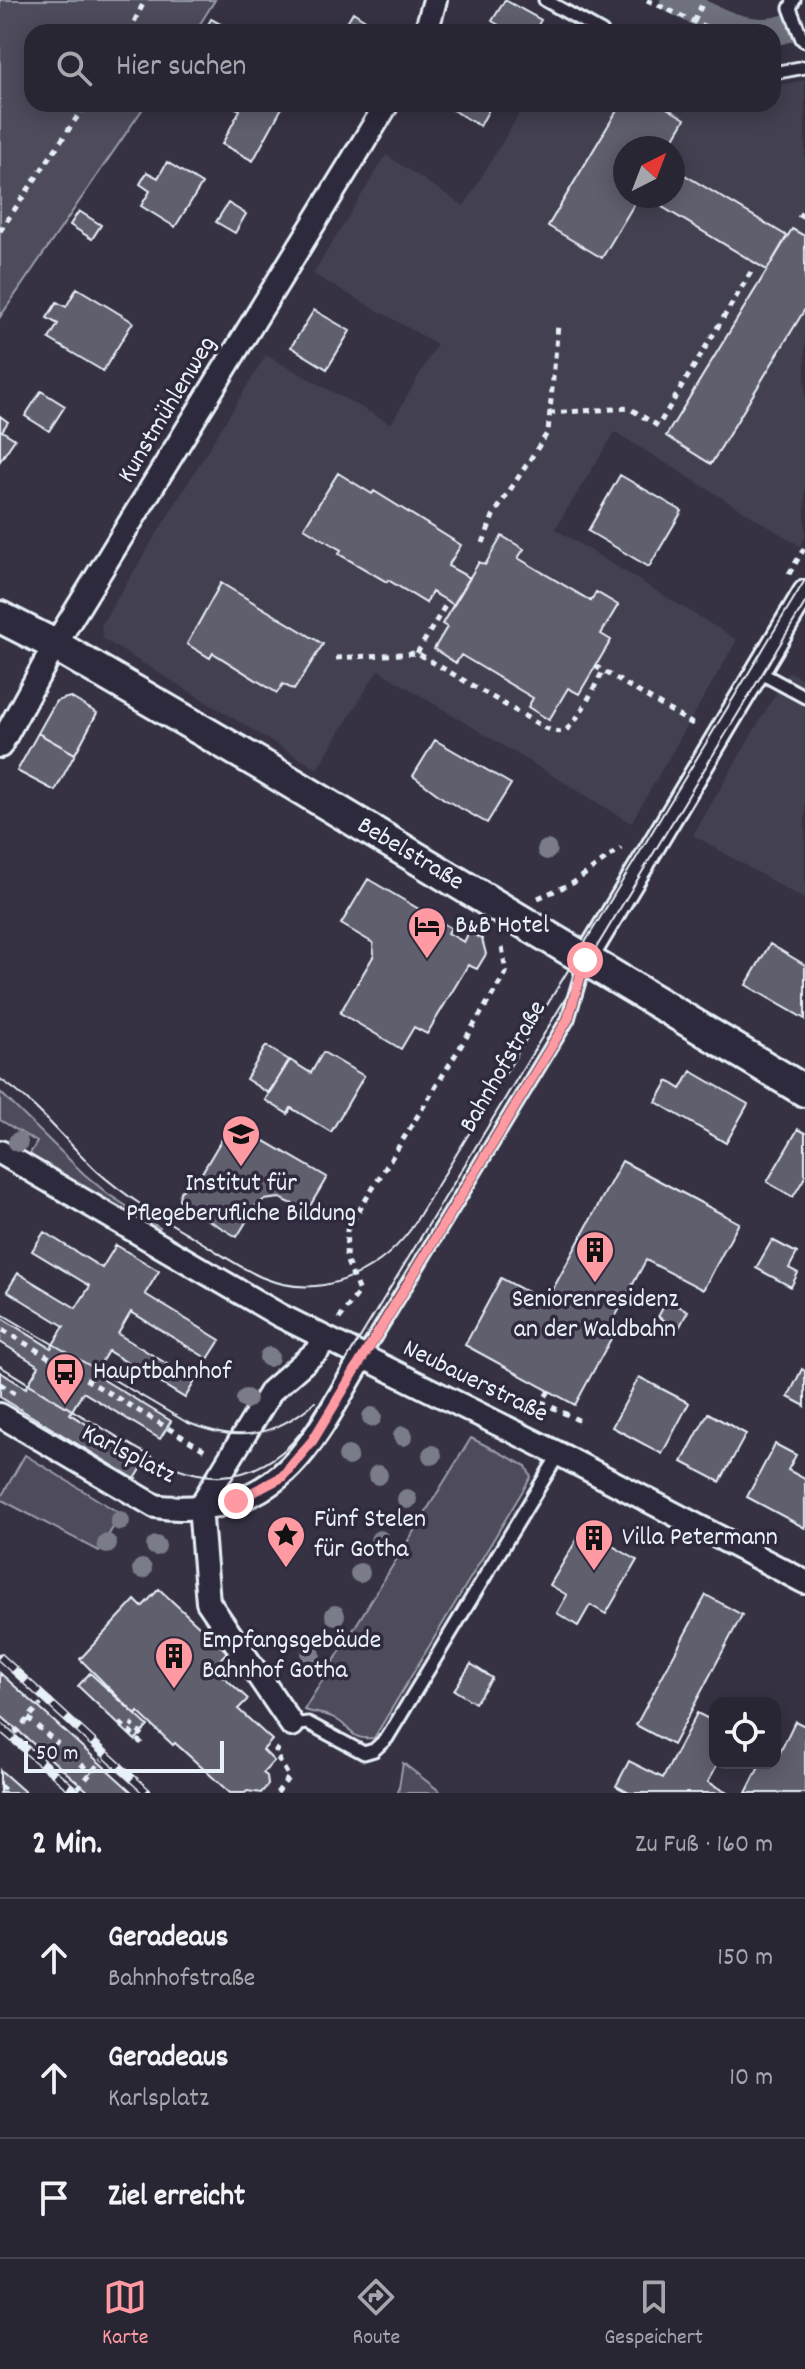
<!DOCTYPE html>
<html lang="de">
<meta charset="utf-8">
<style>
:root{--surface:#282633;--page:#302e3b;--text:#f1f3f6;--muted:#a5a5ac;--line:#44434e;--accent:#ff9aa2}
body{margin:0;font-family:Dekko,sans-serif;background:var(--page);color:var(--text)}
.controls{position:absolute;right:24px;bottom:24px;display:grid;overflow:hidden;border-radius:16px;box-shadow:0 4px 20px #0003}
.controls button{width:72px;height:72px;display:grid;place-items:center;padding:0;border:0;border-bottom:2px solid var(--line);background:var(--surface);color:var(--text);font:40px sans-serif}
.compass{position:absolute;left:613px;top:136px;width:72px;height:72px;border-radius:50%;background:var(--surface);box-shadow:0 4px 20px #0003;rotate:42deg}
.scale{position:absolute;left:24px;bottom:20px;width:200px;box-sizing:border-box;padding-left:8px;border:4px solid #e8f1f8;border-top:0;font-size:22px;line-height:28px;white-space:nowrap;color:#e8f1f8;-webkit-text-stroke:6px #2f2a3d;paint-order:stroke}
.stop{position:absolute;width:24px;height:24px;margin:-18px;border:6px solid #ff9aa2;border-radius:50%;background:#fff}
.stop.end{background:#ff9aa2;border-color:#fff;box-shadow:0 2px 8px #0008}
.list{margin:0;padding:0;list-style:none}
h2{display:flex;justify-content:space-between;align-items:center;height:104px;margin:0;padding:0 32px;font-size:34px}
h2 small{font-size:26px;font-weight:400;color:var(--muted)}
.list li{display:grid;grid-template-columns:52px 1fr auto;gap:24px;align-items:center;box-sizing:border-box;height:120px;padding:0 32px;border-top:2px solid var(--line)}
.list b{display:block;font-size:30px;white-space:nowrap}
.list p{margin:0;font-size:26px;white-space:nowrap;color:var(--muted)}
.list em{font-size:26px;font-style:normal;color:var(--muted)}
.icon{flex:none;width:44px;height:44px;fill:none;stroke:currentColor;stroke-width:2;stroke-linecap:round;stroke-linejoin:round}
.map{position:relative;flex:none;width:805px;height:1793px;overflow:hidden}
.search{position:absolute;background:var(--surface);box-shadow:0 4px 20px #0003;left:24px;right:24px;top:24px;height:88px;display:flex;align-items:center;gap:20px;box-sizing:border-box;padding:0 28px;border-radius:24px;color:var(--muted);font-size:30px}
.sheet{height:464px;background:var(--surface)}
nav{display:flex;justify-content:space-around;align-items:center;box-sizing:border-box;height:112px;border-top:2px solid var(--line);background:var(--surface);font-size:22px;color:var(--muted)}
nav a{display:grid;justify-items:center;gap:4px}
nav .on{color:var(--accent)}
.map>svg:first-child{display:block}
.built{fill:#433f51;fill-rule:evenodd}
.green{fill:#4d4b5c;stroke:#9a9eaa;stroke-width:2}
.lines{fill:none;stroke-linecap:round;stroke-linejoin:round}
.canal{stroke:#70717f;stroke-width:28}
.building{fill:#605e6e;stroke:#e8f1f8;stroke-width:2}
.lane-casing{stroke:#e8f1f8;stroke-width:17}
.street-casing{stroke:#e8f1f8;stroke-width:28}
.secondary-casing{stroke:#e8f1f8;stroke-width:36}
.path{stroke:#e8f1f8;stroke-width:5;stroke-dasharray:6 6;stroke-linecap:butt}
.lane{stroke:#2f2a3d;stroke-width:11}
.street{stroke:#2f2a3d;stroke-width:22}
.secondary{stroke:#2f2a3d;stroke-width:30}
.tram{stroke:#e8f1f8;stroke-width:2}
.rail-casing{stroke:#e8f1f8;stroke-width:9}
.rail{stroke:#2f2a3d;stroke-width:6;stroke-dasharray:18;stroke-linecap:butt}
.tree{fill:#7a7b89}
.route{stroke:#ff9aa2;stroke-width:10}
.labels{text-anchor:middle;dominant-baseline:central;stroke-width:7;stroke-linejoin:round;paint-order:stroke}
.street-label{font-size:26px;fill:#e8f1f8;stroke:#2f2a3d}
.poi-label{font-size:26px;fill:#e8f1f8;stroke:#2f2a3d;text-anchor:start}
</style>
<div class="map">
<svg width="805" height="1793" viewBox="0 0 805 1793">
<rect width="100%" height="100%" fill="#363244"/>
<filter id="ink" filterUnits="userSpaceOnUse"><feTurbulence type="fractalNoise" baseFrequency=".0125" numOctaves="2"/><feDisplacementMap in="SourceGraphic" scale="16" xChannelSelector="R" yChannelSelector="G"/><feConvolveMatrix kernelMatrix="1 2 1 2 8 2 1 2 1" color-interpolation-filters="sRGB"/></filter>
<g filter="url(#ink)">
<path class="built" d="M805,80V537L800,546L615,432L555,529L737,640L631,823L378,670L317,769L103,639L101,625L266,355L391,424L437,344L313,274L386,155L464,206L525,104H773V87ZM625,148H673V196H625Z
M789,671L805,681V900L693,835Z"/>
<path class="green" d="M0,0H215L195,32H32V104H146L0,317Z
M0,1092L84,1174L108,1194L160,1228L158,1233L28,1157L37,1142L0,1120Z
M471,1438L526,1466L531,1477L374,1738C349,1740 353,1729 336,1719C328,1714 313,1713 304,1710Z
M25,1455L121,1514L99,1551L0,1499Z
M403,1763L442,1793H398Z"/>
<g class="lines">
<path class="canal" d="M674,0C708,17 748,42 787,28"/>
</g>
<path class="building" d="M505,0L541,20L534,32H511L492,21Z
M353,12L384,32H341Z
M211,19L235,32H204Z
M228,104H284L253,161L222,144L240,110Z
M443,104H492L480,126Z
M621,104H660L685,119L668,148H625V196H639L602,258L548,226Z
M167,162L202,184L175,227L141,206L150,191L140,184L147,172L158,178Z
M673,168L787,236L767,270L644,196H673Z
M228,203L246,214L235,233L216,222Z
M79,211L101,225L92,239L70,225Z
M792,229L805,236V309L711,464L666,436Z
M77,288L133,322L103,371L49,339L58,324L47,318L57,302L66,307Z
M314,310L350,331L327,369L291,347Z
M41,391L65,406L49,431L25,416Z
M0,416L8,422L2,431L15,439L0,461Z
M338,473L372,494L374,491L461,545L448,566L470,578L454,605L432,592L426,603L388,580L387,582L339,554L341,550L304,528Z
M620,475L682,511L649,567L588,531Z
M502,536L524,549L518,558L591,601L596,592L618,605L601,634L611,640L579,694L568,688L549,720L528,707L533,698L461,655L456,663L434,649L447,627L442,624L479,562L485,565Z
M221,583L323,644L294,690L283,684L277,693L213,653L210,658L187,644Z
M70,697L97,713L75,754L38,733L56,701Z
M38,733L75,754L55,791L17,771Z
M435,740L511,784L487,823L444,799L413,776Z
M368,879L451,928L448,933L464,942L469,932L482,939L486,954L477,969L468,965L427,1034L414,1027L401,1049L340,1013L374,955L373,943L341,924Z
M770,944L805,965V1019L746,985Z
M266,1046L289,1060L268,1093L246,1079Z
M323,1052L364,1076L331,1132L291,1108L288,1114L265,1100L290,1060L311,1073Z
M691,1071L748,1104L726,1143L656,1102L668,1081L681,1089Z
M232,1122L327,1177L307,1211L280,1198L264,1200L257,1204L237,1237L183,1205L179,1199L180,1192L186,1187L194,1186Z
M798,1129L805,1133V1177L793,1197L767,1182Z
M622,1161L739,1223L703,1290L646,1260L613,1321L619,1324L575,1405L465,1345L501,1278L546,1302Z
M44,1232L102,1268L116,1245L159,1271L145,1294L220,1340L208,1359L131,1312L118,1334L195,1381L185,1398L108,1351L94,1374L171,1421L160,1439L83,1392L70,1414L146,1461L135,1479L0,1397V1372L26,1388L39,1366L0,1342V1317L51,1348L64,1326L7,1291L18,1273L76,1308L90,1286L32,1251Z
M772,1240L797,1253L789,1268L798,1273L791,1287L756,1268Z
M667,1300L688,1311L679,1328L658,1317Z
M802,1369L805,1371V1406L788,1397Z
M639,1377L689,1403L662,1454L612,1427Z
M708,1413L746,1434L720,1482L682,1462Z
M775,1444L796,1455L788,1470L805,1479V1528L747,1497Z
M583,1529L637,1560L606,1614L590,1605L578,1626L557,1613L567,1595L550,1585Z
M159,1589L227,1652L213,1667L248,1699L238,1709L272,1740L263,1750L274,1761L263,1773L267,1776L268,1785L261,1793L247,1791L245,1793H230L175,1743L173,1745L138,1712L136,1715L80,1659L135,1600L142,1607Z
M706,1595L742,1615L673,1745L636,1725Z
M471,1664L492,1678L475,1703L454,1690Z
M0,1673L37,1706L133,1793H90L0,1715Z
M90,1673L148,1726L135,1740L78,1686Z
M697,1713L715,1722V1763H718L708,1782L728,1793H629L616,1786L629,1761L663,1778Z
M795,1721L805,1726V1793H746L761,1763H775Z
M0,1770L26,1793H0Z"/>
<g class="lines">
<defs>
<path id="lane" d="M545,0L602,32
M794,0L790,8L802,39L805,41
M773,73L805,67
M757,671L805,697
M362,1358L568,1019L585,961
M292,1725L308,1723L364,1753L374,1750L387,1738L559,1454"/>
<path id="street" d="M426,32L435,0
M0,746L55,645L387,104
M585,960L805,592
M0,1152L279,1315L559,1454L805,1582
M0,1415L155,1506C172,1509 187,1508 204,1507C293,1499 321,1425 362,1358
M292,1725L208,1602L200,1507L271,1391L318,1350"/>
<g id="secondary">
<path id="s1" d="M0,617L55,645L265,767L805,1091"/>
</g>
</defs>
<use href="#lane" class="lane-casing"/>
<use href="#street" class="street-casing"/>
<use href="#secondary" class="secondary-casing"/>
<path class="path" d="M647,0L717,32
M694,22L704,0
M129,32L145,0
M773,43H785
M799,218L805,207
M0,231L86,104
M549,413L629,408L658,426L754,267
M483,543L493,516L548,432L558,325
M789,574L805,547
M417,653L448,601
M336,658L417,653L545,728C552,730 557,733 564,731C577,725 595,685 603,671
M595,666L696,726
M538,898L573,883L621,848
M339,1319L359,1292L346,1259L347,1230L506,973L502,946L504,943
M3,1330L208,1452
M0,1384L15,1393
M549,1391L542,1402L584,1423
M28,1718L58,1744
M120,1723L140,1742L144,1737L131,1724
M15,1733L41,1704
M81,1764L91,1773
M0,1786L8,1793
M78,1788L102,1760
M277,1793L289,1777L275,1753L281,1743"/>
<use href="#lane" class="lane"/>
<use href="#street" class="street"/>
<use href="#secondary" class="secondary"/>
<path class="tram" d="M0,1079C37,1103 65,1141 97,1171C126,1197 160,1217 193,1237C215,1250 237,1266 261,1277C318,1301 376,1276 411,1229L805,580
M0,1313L186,1422C236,1443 273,1438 315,1402
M0,1366C34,1387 69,1409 104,1429C161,1463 219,1503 282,1452C304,1434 317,1407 332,1384L805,603"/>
<defs>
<path id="rail" d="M0,1657L148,1793
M0,1727L77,1793"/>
</defs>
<use href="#rail" class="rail-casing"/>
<use href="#rail" class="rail"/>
</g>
<g class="tree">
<circle cx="547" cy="850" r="10"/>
<circle cx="18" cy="1142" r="10"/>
<circle cx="269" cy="1357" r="10"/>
<circle cx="246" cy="1399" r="10"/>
<circle cx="372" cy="1417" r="10"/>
<circle cx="403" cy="1436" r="10"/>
<circle cx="432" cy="1455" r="10"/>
<circle cx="348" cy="1456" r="10"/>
<circle cx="378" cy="1475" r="10"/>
<circle cx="407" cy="1499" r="10"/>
<circle cx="120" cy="1521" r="10"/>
<circle cx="380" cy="1540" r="10"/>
<circle cx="107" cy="1544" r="10"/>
<circle cx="156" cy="1546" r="10"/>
<circle cx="142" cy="1569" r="10"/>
<circle cx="360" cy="1573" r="10"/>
<circle cx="335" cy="1615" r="10"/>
<circle cx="311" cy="1654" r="10"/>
</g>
</g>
<g class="lines" filter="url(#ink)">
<path class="route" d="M236,1501L282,1477L313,1440L568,1019L585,960"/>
</g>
<defs>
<symbol id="hotel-pin" viewBox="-11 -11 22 30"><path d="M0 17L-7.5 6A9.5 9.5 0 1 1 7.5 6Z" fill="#ff9aa2" stroke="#2f2a3d"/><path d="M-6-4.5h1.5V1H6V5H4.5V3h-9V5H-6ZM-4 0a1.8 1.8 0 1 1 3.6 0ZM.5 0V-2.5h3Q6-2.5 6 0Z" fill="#111"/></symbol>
<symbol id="school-pin" viewBox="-11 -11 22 30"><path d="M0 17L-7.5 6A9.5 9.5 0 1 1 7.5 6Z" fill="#ff9aa2" stroke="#2f2a3d"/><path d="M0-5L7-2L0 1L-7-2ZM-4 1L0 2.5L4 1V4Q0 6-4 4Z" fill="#111"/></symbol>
<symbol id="building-pin" viewBox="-11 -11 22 30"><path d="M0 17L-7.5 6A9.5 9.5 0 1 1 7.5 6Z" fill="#ff9aa2" stroke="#2f2a3d"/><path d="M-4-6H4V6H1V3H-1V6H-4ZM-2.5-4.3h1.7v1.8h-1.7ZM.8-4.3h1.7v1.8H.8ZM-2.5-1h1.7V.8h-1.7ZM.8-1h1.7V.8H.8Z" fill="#111"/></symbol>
<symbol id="bus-pin" viewBox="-11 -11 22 30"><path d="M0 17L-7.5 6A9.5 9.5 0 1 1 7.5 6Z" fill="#ff9aa2" stroke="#2f2a3d"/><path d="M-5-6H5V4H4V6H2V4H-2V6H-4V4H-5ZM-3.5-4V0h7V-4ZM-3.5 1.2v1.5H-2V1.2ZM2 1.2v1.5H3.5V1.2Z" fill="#111"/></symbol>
<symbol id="sight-pin" viewBox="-11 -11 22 30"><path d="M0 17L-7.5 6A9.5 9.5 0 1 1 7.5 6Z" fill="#ff9aa2" stroke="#2f2a3d"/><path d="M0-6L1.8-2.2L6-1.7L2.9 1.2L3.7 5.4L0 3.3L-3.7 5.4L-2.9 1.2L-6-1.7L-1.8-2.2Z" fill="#111"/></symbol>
</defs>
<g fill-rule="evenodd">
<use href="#hotel-pin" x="405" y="904" width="44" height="60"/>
<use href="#school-pin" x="219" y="1112" width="44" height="60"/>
<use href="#building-pin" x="573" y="1228" width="44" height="60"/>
<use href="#bus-pin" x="43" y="1350" width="44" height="60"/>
<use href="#sight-pin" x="264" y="1513" width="44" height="60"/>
<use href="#building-pin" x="572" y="1516" width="44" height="60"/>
<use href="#building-pin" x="152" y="1634" width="44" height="60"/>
</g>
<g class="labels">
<g class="street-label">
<text transform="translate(168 410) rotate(-59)">Kunstmühlenweg</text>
<text stroke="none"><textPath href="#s1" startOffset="474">Bebelstraße</textPath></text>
<text transform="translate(504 1067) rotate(-60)">Bahnhofstraße</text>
<text transform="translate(475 1382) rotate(26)">Neubauerstraße</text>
<text transform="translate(128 1455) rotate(27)">Karlsplatz</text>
</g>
<g class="poi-label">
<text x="455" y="926">B&amp;B Hotel</text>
<text x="241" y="1184" text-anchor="middle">Institut für<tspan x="241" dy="30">Pflegeberufliche Bildung</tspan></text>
<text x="595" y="1300" text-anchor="middle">Seniorenresidenz<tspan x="595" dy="30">an der Waldbahn</tspan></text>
<text x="93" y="1372">Hauptbahnhof</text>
<text x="314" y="1520">Fünf Stelen<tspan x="314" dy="30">für Gotha</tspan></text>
<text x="622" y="1538">Villa Petermann</text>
<text x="202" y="1641">Empfangsgebäude<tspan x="202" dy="30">Bahnhof Gotha</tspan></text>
</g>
</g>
</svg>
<div class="controls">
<button><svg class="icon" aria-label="locate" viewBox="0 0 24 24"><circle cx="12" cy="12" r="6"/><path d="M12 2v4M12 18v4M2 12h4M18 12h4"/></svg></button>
</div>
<svg class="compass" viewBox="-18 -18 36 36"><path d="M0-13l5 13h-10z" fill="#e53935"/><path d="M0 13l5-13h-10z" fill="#a5a5ac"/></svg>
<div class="scale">50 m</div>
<div class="stop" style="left:585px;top:960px"></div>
<div class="stop end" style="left:236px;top:1501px"></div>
<div class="search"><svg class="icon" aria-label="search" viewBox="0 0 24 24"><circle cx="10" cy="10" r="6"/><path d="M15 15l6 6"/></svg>Hier suchen</div>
</div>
<section class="sheet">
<h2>2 Min.<small>Zu Fuß · 160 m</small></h2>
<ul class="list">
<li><svg class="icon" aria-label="ahead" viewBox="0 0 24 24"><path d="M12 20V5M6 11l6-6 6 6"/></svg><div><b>Geradeaus</b><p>Bahnhofstraße</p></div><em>150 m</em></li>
<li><svg class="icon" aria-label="ahead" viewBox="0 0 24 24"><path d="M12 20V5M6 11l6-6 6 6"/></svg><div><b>Geradeaus</b><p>Karlsplatz</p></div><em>10 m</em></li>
<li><svg class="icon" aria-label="arrive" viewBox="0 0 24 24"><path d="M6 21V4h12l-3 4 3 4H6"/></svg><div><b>Ziel erreicht</b></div></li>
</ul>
</section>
<nav>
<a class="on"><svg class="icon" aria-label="map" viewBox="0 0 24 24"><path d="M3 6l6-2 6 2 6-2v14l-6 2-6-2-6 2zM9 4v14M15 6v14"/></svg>Karte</a>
<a><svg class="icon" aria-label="directions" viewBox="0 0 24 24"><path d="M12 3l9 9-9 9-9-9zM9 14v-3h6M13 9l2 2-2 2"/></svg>Route</a>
<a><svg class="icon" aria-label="saved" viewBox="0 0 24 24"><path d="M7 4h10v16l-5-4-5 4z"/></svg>Gespeichert</a>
</nav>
